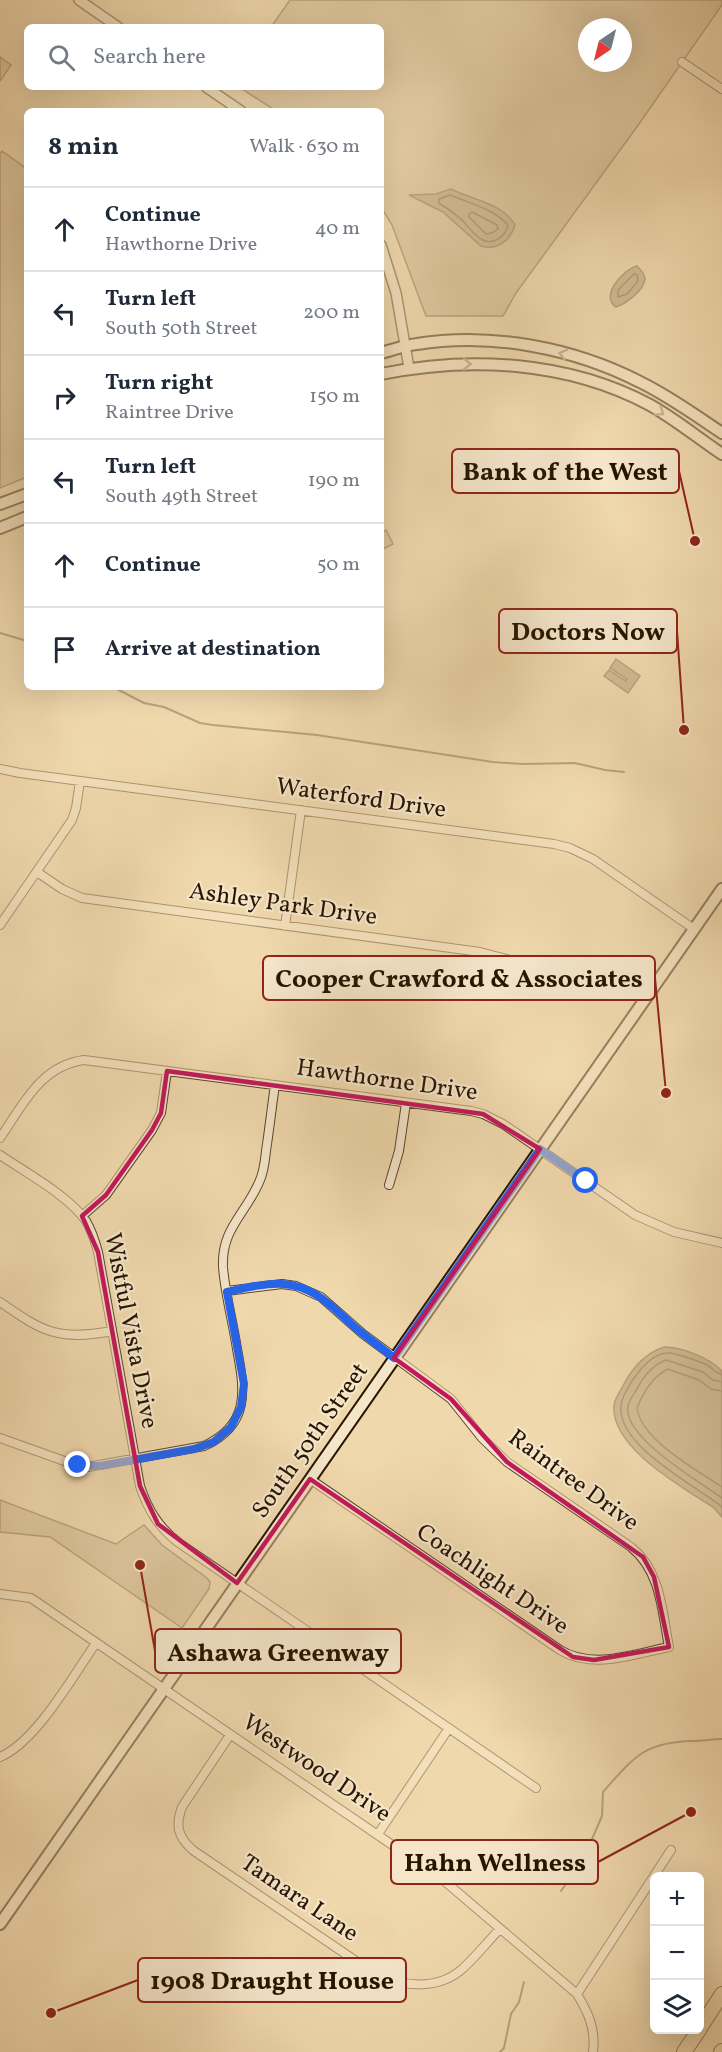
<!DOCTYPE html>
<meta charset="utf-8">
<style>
:root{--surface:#fff;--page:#f2f2f3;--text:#1f2937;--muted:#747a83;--line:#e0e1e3}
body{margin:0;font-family:Vollkorn,serif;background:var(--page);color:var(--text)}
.controls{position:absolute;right:18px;bottom:18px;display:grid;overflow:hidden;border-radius:9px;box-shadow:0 6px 24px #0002}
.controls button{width:54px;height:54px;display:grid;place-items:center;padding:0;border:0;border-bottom:2px solid var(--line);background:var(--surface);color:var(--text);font:30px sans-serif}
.compass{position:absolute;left:578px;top:18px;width:54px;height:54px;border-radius:50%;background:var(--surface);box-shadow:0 6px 24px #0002;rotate:215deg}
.stop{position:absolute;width:18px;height:18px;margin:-14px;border:4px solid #2563eb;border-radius:50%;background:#fff}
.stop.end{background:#2563eb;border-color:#fff;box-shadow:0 2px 6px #0008}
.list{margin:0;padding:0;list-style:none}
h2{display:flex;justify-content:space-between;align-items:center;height:78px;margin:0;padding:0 24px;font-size:26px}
h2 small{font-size:20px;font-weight:400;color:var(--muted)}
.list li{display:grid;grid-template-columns:39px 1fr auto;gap:18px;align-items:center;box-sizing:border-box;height:84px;padding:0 24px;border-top:2px solid var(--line)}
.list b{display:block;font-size:22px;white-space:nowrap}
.list p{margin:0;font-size:20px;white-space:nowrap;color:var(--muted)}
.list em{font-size:20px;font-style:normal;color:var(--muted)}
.icon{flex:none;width:33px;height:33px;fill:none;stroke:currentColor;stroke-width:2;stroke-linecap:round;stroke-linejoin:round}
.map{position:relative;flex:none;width:722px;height:2052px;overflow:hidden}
.search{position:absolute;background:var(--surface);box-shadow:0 6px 24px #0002;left:24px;top:24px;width:360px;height:66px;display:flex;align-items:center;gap:15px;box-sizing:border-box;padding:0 21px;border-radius:9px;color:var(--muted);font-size:22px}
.panel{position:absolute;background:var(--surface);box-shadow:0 6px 24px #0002;left:24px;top:108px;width:360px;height:582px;border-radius:9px}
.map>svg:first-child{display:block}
.green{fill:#ceb790;stroke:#7a6648;stroke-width:1.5;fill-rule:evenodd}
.water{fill:#ac9573;stroke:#776145;stroke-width:1.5}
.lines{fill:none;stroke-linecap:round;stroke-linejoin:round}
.shore{stroke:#6a543a;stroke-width:1.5}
.stream{stroke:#776145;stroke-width:2}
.minor-casing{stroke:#59452c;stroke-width:10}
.tertiary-casing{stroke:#59452c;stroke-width:12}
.secondary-casing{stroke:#271401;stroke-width:14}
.motorway-casing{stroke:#271401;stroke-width:16}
.minor{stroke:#f5e6ca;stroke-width:8}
.tertiary{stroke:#f5e6ca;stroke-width:9}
.secondary{stroke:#f5e6ca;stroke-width:10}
.motorway{stroke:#f0d8ad;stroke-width:14}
.oneway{stroke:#988870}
.route{stroke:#2563eb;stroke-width:8}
.marked{fill:none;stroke:#c2185b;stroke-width:4.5;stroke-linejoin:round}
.labels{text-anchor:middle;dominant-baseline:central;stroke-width:4.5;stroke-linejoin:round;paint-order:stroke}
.street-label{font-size:24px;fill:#271401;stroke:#f5e6ca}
.leader{fill:none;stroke:#8f2418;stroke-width:2}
.callout-dot{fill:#8f2418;stroke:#f5e6ca;stroke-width:2}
.callout{fill:#f5e6ca;stroke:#8f2418;stroke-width:2}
.callout-label{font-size:26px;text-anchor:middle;font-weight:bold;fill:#271401}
</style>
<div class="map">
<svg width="722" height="2052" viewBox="0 0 722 2052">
<rect width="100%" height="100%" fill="#f0d8ad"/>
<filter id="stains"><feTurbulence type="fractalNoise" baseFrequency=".00333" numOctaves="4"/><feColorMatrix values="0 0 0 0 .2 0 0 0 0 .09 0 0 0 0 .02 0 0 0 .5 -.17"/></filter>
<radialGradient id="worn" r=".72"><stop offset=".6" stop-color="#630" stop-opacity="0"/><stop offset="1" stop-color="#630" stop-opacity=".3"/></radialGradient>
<path class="green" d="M290,0H722V5L639,124L516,293L503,316H426L392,225L381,207V111H276L239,87H381V27H271ZM587,27H623V63H587Z
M0,57L11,65L0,81Z
M2,151L27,169V477L0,488V154Z
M386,530L393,544L381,550V533Z
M0,1500L116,1544L144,1525L162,1545L207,1578L210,1582L209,1589L182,1628L50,1537L0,1532Z"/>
<path class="water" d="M451,189C472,200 503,203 515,225C510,241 497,251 481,246L443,212L409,195L436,194Z
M637,266C641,270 645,274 645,279C644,291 625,304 616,307C599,296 624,269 637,266Z
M616,659L640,676L628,693L604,676L609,670L626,681L627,679L610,668Z
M664,1347C682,1347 710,1358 722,1371V1517L714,1508C684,1488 610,1448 614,1405C615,1398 621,1390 624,1384C633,1367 646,1353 664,1347Z"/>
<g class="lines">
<path class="shore" d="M450,195C469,203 494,209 508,225C506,235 494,246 483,240C474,236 469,227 462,220C455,214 447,208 439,203V199Z
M472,212L497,225L498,229L492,233L486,234L469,217V214Z
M634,274L637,275L638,281L627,294L618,297V290Z
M722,1374C715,1374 713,1368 707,1365C701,1362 673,1352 667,1353C652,1354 640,1369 632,1381C628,1388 621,1398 621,1406C617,1446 695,1485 722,1507
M722,1382L713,1380L703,1372L666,1360C653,1365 643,1377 637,1389C634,1394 629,1400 628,1406C622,1437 700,1482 722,1498
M722,1391L711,1389L699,1380L668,1369C653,1376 643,1393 637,1408C641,1440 697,1470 722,1487"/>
<path class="stream" d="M0,633L27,641
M113,687L144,703L164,707L200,723L213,725L317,735L493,762L523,764L575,763L605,770L624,772
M561,1891L583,1860L602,1816L603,1792C634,1757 644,1742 693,1741C703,1741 712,1739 722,1739
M500,2052L504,2048L511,2014L519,2002L524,1982"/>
<defs>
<path id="minor" d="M682,62L722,89
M0,769L20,773L554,844L570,848L593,859L694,929
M37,872L62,889L82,898L480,952L529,965
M0,925L72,820L76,808L80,781
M285,926L301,810
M0,1138C23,1105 40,1066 84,1060L471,1111L483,1114L503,1124L635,1215L674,1232L722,1243
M0,1155C25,1172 69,1196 86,1221C92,1231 95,1241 98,1252L140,1486C148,1510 159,1528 179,1543L536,1788
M389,1185L399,1151L406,1103
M82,1216L106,1195L152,1130L161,1113L167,1071
M227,1291L282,1284L296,1286L321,1297L363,1334L451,1399L482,1438L507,1462L631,1547C661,1571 662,1611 669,1647C634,1654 593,1670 560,1650L310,1479
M0,1302C43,1332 58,1341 112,1331
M0,1438L70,1463L88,1467L204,1446C250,1425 245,1391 237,1349C233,1322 225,1294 223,1267C221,1228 247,1213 260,1180C265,1169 265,1156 267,1144C270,1124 272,1105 275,1085
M0,1594L31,1598L442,1879L577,1994C588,2012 596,2029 593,2052
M230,1735L182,1807C175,1826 178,1838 194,1851L375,1974C402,1986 436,1991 461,1970C475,1958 487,1942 500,1929
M0,1757C36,1742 73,1676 96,1643
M378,1834L449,1728
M577,1994L671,1850"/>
<path id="tertiary" d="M79,0L118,27
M206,87L241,111
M381,245L396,293L409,368"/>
<path id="secondary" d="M381,353C393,350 405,345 417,344C491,332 574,348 640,382C669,396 695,415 722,433
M381,374C471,356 568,361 650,405C675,419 698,438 722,454
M0,504L27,494
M0,528L27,517
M0,1924L722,889"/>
<path id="motorway" d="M700,2028L722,1994
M684,2052L699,2030
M721,2052L722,2051"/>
</defs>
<use href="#minor" class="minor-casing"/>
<use href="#tertiary" class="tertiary-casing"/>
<use href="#secondary" class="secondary-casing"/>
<use href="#motorway" class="motorway-casing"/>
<use href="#minor" class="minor"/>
<use href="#tertiary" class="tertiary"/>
<use href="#secondary" class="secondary"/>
<use href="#motorway" class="motorway"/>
</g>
<defs><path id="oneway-chevron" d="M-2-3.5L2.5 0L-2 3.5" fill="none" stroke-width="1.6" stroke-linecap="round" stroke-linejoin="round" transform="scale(1.5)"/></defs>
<g class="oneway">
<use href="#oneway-chevron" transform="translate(563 354) rotate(-166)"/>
<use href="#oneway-chevron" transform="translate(467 364) rotate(-1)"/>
<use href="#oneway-chevron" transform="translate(660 412) rotate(35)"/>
</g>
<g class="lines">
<path class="route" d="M78,1465L100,1466L194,1449L214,1442L231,1427L241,1407L244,1384L227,1292C245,1288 264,1283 283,1284C316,1286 334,1309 357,1329C369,1339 382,1348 394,1358L540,1149L586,1181"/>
</g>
<path d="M0 0H722V2052H0ZM167,1071L483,1114L540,1149L394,1358L451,1399L507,1462L643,1557L654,1577L669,1647L594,1660L573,1657L310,1479L237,1583L158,1524L140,1486L98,1252L82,1216L106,1195L152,1130L161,1113Z" fill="#f0d8ad" fill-opacity=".55" fill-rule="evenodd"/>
<path class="marked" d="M167,1071L483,1114L540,1149L394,1358L451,1399L507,1462L643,1557L654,1577L669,1647L594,1660L573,1657L310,1479L237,1583L158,1524L140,1486L98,1252L82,1216L106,1195L152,1130L161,1113Z"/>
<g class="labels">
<g class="street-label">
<text transform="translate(361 799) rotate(8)">Waterford Drive</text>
<text transform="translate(283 905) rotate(8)">Ashley Park Drive</text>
<text transform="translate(387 1081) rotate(8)">Hawthorne Drive</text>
<text transform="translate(130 1331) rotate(79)">Wistful Vista Drive</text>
<text transform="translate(311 1441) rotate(-55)">South 50th Street</text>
<text transform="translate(573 1481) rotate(36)">Raintree Drive</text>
<text transform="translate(492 1580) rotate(34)">Coachlight Drive</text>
<text transform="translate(316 1769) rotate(34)">Westwood Drive</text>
<text transform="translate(299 1899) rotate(34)">Tamara Lane</text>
</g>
</g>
<path class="leader" d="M695 541L679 471M684 730L677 631M666 1093L655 978M140 1565L155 1651M691 1812L598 1862M51 2013L138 1980"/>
<g class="callout-dot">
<circle cx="695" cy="541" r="6"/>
<circle cx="684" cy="730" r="6"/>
<circle cx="666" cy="1093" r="6"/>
<circle cx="140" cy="1565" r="6"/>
<circle cx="691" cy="1812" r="6"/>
<circle cx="51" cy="2013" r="6"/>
</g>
<g class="callout">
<rect x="452" y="449" width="227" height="44" rx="6"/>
<rect x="499" y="609" width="178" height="44" rx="6"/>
<rect x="263" y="956" width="392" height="44" rx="6"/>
<rect x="155" y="1629" width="246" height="44" rx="6"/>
<rect x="391" y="1840" width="207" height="44" rx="6"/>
<rect x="138" y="1958" width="268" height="44" rx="6"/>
</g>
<g class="callout-label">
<text x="565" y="480">Bank of the West</text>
<text x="588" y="640">Doctors Now</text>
<text x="459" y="987">Cooper Crawford &amp; Associates</text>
<text x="278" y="1661">Ashawa Greenway</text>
<text x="495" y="1871">Hahn Wellness</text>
<text x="272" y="1989">1908 Draught House</text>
</g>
<rect width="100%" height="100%" filter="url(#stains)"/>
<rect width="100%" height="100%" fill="url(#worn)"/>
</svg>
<div class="controls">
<button>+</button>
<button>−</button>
<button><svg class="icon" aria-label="layers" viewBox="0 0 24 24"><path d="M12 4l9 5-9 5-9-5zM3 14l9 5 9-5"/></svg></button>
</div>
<svg class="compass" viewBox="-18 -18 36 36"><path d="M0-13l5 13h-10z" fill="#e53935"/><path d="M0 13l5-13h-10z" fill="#747a83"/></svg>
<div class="stop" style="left:586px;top:1181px"></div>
<div class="stop end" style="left:78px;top:1465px"></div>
<div class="search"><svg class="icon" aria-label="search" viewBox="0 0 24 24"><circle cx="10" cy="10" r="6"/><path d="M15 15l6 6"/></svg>Search here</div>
<section class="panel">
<h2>8 min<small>Walk · 630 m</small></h2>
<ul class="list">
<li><svg class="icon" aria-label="ahead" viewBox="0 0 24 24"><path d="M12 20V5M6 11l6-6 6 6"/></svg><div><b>Continue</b><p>Hawthorne Drive</p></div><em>40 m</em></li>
<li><svg class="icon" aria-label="left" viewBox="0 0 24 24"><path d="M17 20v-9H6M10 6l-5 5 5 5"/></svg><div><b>Turn left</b><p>South 50th Street</p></div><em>200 m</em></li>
<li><svg class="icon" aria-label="right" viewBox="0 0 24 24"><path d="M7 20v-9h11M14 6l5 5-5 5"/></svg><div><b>Turn right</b><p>Raintree Drive</p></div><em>150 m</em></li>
<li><svg class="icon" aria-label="left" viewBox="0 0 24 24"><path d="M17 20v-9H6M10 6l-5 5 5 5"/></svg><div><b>Turn left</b><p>South 49th Street</p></div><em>190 m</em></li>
<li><svg class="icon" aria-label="ahead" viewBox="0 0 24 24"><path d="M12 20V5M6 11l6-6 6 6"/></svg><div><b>Continue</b></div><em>50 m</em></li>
<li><svg class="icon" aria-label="arrive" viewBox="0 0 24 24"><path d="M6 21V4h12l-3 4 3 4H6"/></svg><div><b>Arrive at destination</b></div></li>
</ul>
</section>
</div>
